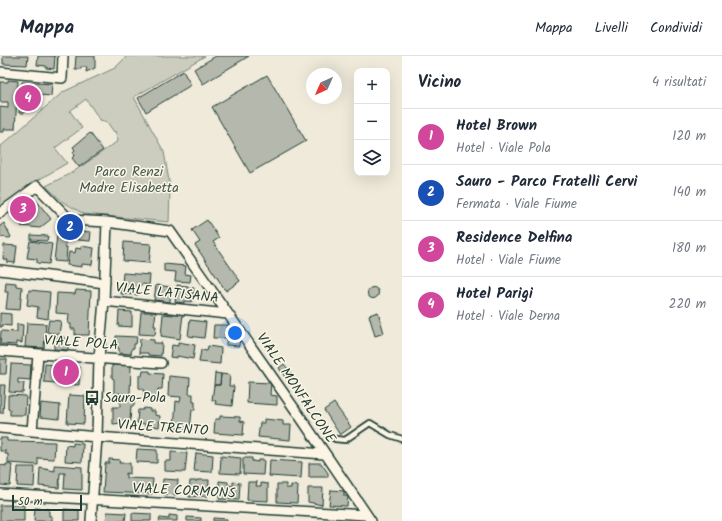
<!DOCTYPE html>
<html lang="it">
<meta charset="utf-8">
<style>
:root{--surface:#fff;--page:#f2f2f3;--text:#1f2937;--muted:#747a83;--line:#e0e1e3;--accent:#1f3d34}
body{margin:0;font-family:Kalam,sans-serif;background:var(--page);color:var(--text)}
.controls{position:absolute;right:12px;top:12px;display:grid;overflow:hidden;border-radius:8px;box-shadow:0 4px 16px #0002}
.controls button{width:36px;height:36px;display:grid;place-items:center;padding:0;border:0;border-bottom:1px solid var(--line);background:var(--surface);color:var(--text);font:20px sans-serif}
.compass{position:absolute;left:306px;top:12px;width:36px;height:36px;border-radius:50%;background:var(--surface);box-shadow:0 4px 16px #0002;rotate:225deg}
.scale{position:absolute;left:12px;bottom:10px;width:70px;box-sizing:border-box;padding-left:4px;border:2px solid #1f3d34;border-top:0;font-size:11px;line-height:14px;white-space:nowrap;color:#1f3d34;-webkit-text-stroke:3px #fcf5e5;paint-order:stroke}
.you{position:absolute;left:235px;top:277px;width:14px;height:14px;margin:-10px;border:3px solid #fff;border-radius:50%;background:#1a73e8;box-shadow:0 0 0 6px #1a73e833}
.badge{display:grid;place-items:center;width:26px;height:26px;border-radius:50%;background:var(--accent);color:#fff;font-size:13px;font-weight:700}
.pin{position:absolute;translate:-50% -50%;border:2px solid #fff;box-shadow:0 1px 4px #0006}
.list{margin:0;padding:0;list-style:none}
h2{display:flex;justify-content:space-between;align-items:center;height:52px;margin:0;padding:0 16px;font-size:17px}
h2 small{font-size:13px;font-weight:400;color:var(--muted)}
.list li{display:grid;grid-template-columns:26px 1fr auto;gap:12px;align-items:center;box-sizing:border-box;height:56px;padding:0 16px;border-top:1px solid var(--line)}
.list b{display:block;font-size:15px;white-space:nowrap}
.list p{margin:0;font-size:13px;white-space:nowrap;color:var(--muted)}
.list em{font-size:13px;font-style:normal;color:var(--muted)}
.icon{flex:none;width:22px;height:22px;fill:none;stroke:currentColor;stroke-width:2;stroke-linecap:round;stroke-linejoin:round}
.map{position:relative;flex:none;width:402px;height:465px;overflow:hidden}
header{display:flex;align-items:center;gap:24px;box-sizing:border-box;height:56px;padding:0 20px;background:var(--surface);border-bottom:1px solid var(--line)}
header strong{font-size:19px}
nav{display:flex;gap:22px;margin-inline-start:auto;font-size:14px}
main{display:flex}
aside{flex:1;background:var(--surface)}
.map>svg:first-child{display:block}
.green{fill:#cccdbf;stroke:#76857a}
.building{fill:#b5b9ad;stroke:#1f3d34}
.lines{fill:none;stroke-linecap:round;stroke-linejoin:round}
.lane-casing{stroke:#1f3d34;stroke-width:8}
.street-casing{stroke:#1f3d34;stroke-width:12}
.lane{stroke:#fcf5e5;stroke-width:4.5}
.street{stroke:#fcf5e5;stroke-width:9}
.labels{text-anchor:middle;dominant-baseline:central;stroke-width:3;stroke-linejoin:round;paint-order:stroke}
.park-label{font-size:14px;fill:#425a50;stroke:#fcf5e5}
.street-label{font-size:14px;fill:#1f3d34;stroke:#fcf5e5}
.poi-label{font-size:14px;fill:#1f3d34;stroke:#fcf5e5;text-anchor:start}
</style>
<header>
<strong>Mappa</strong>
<nav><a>Mappa</a><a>Livelli</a><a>Condividi</a></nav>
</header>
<main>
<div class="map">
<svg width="402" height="465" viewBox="0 0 402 465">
<rect width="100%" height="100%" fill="#efeada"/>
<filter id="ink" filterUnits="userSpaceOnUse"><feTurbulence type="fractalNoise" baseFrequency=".025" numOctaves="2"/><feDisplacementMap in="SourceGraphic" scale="8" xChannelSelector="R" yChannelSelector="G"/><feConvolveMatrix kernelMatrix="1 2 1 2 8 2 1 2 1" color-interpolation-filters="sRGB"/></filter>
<g filter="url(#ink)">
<path class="green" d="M127,0H205L134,41L164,96L170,131L169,166L84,158L63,146L46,130L73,116L118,85L115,75L114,76L107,66L100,64L86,43L70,55L82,72L55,92L67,107L40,123L0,152V91L63,36L115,12Z"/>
<path class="building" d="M3,0H28L27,9L3,8Z
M38,0H55L54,13L46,12V10L37,9Z
M76,0H95V12L86,16L87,11H81V13H75Z
M216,0H249L203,28L194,13Z
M183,15L191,29L146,56L138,42Z
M267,19L306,85L250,117L212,51Z
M8,24L18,25L15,73H4V76H0V51L8,52V46H0V26H8Z
M22,26L52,28L51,40L39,39V42L36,41V48L24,57H19Z
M90,77L103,94L79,111L72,102L75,99L73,96L75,94L73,91Z
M36,144L51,163L40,172L21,170H22L19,166L21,165L17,160L21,156L20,155L30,146L32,148Z
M207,164L219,182L213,186L240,225L226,235L195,189L200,186L192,174Z
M4,167L11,181L10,182L0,181V170Z
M78,175L91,176L90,185L78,184Z
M31,179L48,180L47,185L31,184Z
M57,179H66L65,191H67L66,206L54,205Z
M30,185L52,188L49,208L37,207V203L27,202Z
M124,186L151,188L149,207L123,205Z
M4,189L17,190L15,207L7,206L8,204L3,203Z
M81,190L94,192L92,209L82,208V211L67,209L69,196L75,197L76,192L81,193Z
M164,208L186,210L185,218L191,219L190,226L175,225L176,216L164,215Z
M123,217L150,219L149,229L143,228L139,230L138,239L121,238Z
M6,226L16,227V230L22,231L20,254L6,253L8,236H5Z
M156,229L171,231L170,246L154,244Z
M177,229L188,230V231L194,232L192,246L184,245V247L175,246Z
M367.5 237a5.5 5.5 0 1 1 11 0a5.5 5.5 0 1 1-11 0Z
M29,234L50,236L48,263L37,261L38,251L27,249Z
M76,234L91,235L89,279H75V273H71V268H68L69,258L56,257L57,237L75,238Z
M119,255L132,256V271L118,270Z
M141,256H156L154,270H156L155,279L139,278Z
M378,256L384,277L375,280L369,259Z
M0,257L11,258V270L2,269V271H0Z
M174,257L183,258L180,283L161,280L163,258L173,259Z
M49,264L61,265L59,278L47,276Z
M190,264L206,266L204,282L188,280Z
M27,267L46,268L44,292L25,291Z
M17,268L23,269L22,287L16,286V289L0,288L1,275L17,276Z
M214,269H228V274H234L233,282L240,283L239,290L226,289V282H213Z
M116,280L137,281L136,288H134V292H132L131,298L119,297V292H116Z
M54,281H64V284L68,285V294L54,293Z
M140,283L154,284V287H162L161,300L148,299V297H139Z
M178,286L195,289L193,303L177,300V302L170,301L172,289L178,290Z
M208,290L221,292L220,308L199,306L201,294L207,295Z
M0,303H7L6,318H0Z
M11,308L31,309L30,324L18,323V327H24L23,337L9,336Z
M45,308L80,311L79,329L44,326Z
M284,308L291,317L285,321L279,312Z
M112,309H131L130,338L114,337V323L112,322Z
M143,315H150V317L163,318L162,333H158V344L144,343V335H143V333L139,332V320H142Z
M215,317L221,318L220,329H214Z
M221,318L230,319L229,330H234L232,350L215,348L216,345L212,344L214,329H220Z
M169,320L190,322L189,338H193V346H195V354H192L190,374L174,372L176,345L180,346L181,341L168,340Z
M248,326L271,327L270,339L277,340V349L247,347Z
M0,329H5L3,357H0Z
M8,339L26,340L25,359H10V353L8,352Z
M69,339L85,340L84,368L67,367Z
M120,342H134V350H131L130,366L113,368V351H120Z
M41,347L60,349L59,363L40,361Z
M334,347L351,371L340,379L324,354Z
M144,352L150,353V355H155V359L160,360L159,371L153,370V372L145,371V368L137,367L138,354H143Z
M220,360L240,361V365L244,366L243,379L214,377L215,363H220Z
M264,363L283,365V369H291L290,384L258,381L260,367H264Z
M0,382H7V385L55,386L54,403L38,402V409L8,407V398H5L6,395H0Z
M73,387L83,388L82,406L65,405L66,389L73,390Z
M137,393L157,394V407L136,406Z
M171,396L187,397L185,416L165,415V405H171Z
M196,397L213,399L212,416L194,415Z
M221,400L241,402L240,418L220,417Z
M243,402H252V405L258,406V404H264L263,419L243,418Z
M109,403L120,404L119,407H130V418L126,417V422L153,423L152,438L103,436L105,407H109Z
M270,404L302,406L301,422L269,420Z
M309,407H321L328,417V421H309Z
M6,408L12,409L10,430L1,429L0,427V409L6,410Z
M54,409L82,411V434L64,433L65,417H60L59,432L39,430L40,412L55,415Z
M18,411H35L34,431L17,430Z
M163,423L178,424L177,439L162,438Z
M197,424H209L208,440L189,441L190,425H197Z
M219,425L228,426V429L233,430V426L240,427L239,444L219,443Z
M248,426H257L256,430H261V427L268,428V445L247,444Z
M277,428H286V432H291V429L298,430L297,447L277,446Z
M308,432H323L322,449L308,446Z
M331,434L344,435V440H348L347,450L329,449Z
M0,449H24V465H0Z
M35,452L49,453V460H52V465H34Z
M64,453L79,454V465H64Z
M107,456L126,457L125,465H106Z
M132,457L151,458V465H132Z
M169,459L177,460V465H159L160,462L169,463Z
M187,461L201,462V465H187Z
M213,462L227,463V465H213Z"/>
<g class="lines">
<defs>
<path id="lane" d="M335,383L345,384L370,367L390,379L402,383"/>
<path id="street" d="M0,16L62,22L63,0
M0,157L37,130L70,164L107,166L170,175L301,362L371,465
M0,214L105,227
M104,245L228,258
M0,295L161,307
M0,372L97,381L324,398
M32,375L38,298
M0,438L366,459
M91,465L97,381L99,302L104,245L107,166"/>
</defs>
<use href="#lane" class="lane-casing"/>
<use href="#street" class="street-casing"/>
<use href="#lane" class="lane"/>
<use href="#street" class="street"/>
</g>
</g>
<defs>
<symbol id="bus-bare" viewBox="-9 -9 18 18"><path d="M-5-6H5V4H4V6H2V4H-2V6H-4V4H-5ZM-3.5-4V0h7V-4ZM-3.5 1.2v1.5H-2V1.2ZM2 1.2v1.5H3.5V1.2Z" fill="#1f3d34" stroke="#fcf5e5" stroke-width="2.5" paint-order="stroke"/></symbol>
</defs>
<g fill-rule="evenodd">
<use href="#bus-bare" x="81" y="331" width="22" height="22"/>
</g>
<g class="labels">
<g class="park-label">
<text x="129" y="116">Parco Renzi<tspan x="129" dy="16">Madre Elisabetta</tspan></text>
</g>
<g class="street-label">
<text transform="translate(167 237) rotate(6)">VIALE LATISANA</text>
<text transform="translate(81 287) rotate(4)">VIALE POLA</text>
<text transform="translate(296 332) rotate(56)">VIALE MONFALCONE</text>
<text transform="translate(163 372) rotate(4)">VIALE TRENTO</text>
<text transform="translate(184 435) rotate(3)">VIALE CORMONS</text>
</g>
<g class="poi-label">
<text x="104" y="342">Sauro-Pola</text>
</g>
</g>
</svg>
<div class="controls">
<button>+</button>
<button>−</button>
<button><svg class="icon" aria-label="layers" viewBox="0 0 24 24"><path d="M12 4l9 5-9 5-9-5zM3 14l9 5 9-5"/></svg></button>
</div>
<svg class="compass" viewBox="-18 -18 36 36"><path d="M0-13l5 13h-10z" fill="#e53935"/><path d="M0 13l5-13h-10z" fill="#747a83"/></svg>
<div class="scale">50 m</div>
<div class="you"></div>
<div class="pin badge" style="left:66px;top:316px;background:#d1479c">1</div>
<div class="pin badge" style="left:70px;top:171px;background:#1a4fb4">2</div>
<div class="pin badge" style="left:23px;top:153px;background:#d1479c">3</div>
<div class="pin badge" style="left:28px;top:42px;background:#d1479c">4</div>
</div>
<aside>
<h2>Vicino<small>4 risultati</small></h2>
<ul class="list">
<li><span class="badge" style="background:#d1479c">1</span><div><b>Hotel Brown</b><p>Hotel · Viale Pola</p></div><em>120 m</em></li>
<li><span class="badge" style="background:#1a4fb4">2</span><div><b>Sauro - Parco Fratelli Cervi</b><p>Fermata · Viale Fiume</p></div><em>140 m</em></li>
<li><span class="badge" style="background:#d1479c">3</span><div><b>Residence Delfina</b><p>Hotel · Viale Fiume</p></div><em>180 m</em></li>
<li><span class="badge" style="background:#d1479c">4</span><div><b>Hotel Parigi</b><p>Hotel · Viale Derna</p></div><em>220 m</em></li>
</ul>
</aside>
</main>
